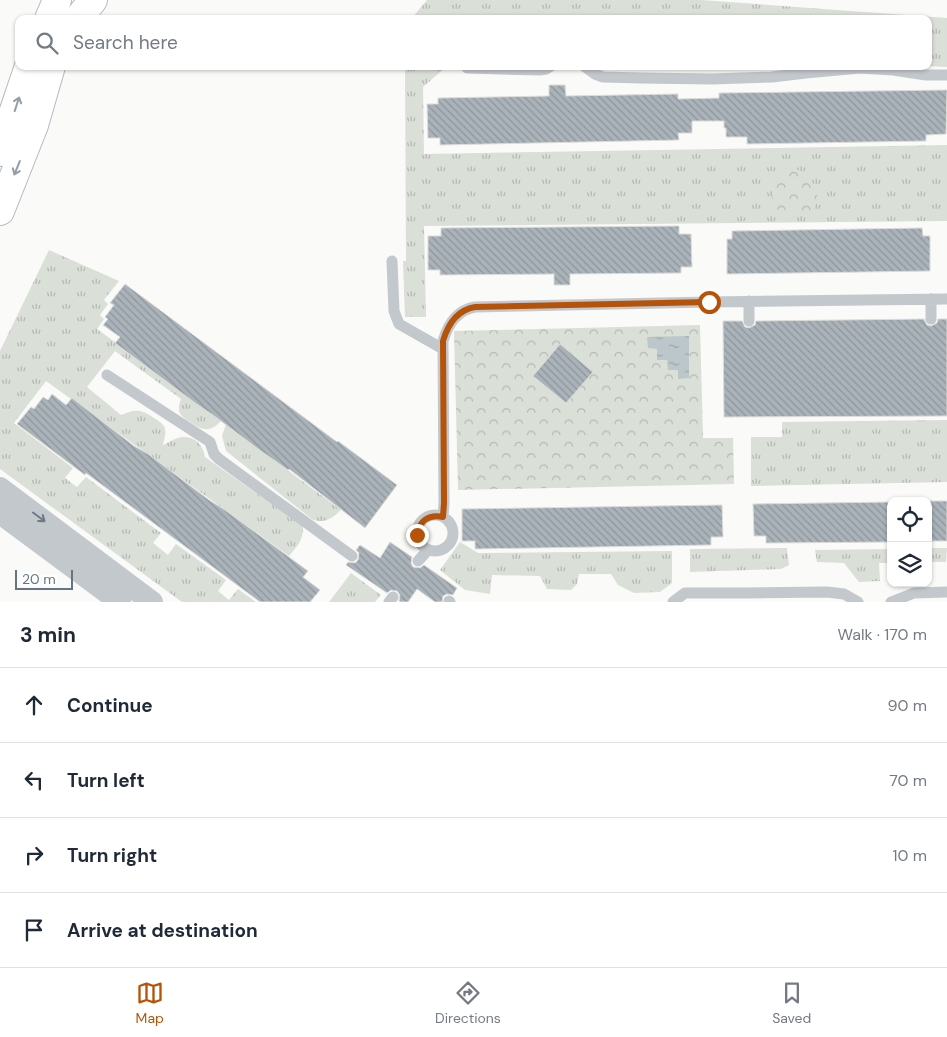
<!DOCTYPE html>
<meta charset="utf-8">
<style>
:root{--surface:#fff;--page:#f2f2f3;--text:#1f2937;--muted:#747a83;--line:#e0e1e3;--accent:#b45309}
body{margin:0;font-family:"DM Sans",sans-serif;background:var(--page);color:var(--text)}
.controls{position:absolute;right:15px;bottom:15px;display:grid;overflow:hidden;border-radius:10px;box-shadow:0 1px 4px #0004}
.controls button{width:45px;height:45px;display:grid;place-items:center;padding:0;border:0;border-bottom:1px solid var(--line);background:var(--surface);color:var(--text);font:25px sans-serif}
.scale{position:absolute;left:15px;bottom:12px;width:58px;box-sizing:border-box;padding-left:5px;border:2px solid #657683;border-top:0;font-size:14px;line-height:18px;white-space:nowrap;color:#657683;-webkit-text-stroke:4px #fff;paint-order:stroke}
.stop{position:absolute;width:15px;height:15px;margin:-11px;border:4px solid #b45309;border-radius:50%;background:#fff}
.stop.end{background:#b45309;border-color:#fff;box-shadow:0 1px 5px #0008}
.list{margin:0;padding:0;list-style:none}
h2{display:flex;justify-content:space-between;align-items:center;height:65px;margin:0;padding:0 20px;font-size:21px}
h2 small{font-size:16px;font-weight:400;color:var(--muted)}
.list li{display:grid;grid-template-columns:32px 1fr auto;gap:15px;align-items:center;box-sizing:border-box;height:75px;padding:0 20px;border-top:1px solid var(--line)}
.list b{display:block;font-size:19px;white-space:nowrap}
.list em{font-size:16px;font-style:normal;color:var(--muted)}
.icon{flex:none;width:28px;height:28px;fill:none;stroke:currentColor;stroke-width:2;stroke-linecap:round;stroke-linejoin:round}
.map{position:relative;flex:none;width:947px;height:602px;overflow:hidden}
.search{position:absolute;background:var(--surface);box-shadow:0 1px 4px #0004;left:15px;right:15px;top:15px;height:55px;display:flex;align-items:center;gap:12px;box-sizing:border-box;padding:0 18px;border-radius:10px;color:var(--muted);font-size:19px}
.sheet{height:365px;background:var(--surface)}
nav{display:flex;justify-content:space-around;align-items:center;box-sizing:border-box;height:70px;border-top:1px solid var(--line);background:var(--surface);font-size:14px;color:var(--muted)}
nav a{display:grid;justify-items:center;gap:2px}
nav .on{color:var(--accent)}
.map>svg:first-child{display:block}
.grass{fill:url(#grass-tufts)}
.forest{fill:url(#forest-crowns)}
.water{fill:url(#water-ripples)}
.building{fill:url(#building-back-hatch);stroke:#dcdcda}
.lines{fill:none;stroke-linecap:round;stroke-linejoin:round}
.primary-casing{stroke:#b5babe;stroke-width:30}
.service{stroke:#c3c8cc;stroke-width:11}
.minor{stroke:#c3c8cc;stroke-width:22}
.primary{stroke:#fff;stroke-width:28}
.oneway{stroke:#939fa8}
.oneway2{stroke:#6a7a87}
.route{stroke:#b45309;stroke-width:6}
</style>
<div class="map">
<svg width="947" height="602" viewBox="0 0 947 602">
<defs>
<pattern id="grass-tufts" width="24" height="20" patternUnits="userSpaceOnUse" patternTransform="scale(1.25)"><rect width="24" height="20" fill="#dadfd7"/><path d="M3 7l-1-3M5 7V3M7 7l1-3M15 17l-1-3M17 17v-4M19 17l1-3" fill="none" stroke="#b4b9b4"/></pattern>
<pattern id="forest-crowns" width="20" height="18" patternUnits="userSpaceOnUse" patternTransform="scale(1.25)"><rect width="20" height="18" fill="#dadfd7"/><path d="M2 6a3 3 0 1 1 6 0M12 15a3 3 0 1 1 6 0" fill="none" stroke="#b4b9b4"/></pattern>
<pattern id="water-ripples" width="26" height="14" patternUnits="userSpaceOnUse" patternTransform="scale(1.25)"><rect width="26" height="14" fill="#bbc7cb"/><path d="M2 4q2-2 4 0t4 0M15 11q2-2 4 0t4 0" fill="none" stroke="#9ca6aa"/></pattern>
<pattern id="building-back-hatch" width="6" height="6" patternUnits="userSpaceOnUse" patternTransform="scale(1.25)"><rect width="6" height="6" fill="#aab3b9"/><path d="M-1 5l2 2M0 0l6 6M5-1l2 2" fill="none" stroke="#8e969c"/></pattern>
</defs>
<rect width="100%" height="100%" fill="#fafaf8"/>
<path class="grass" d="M427,0H701L947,18V67L927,66H928V19H411Z
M405,66H447L423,87L424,154L947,145V221L424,226L426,317H405L403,261H406Z
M698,66H747L739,69L698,68Z
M49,250L119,281L104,300L108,304L100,315L104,319L97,329L222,420C210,433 203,431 190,422C180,416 176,411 181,399L115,351L87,387L121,415C136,409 141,409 154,418C157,420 162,423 164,426C167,432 164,439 163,445C168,443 173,439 178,438C193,434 203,444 205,457L303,526C303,541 298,545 289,556L46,381L14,423L73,468L65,478L77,487L86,477L161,533L153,543L168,555L176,544L226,580L218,591L229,600L238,589L256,602H182L0,469V351Z
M947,420V482L751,486V437H782V422Z
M226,424L341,510C331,519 327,523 313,520L226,451L222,436Z
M460,542L478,553L672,551V583L660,592L634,593L618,585L611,574H579L577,584L571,590L547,589L540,576L492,575L490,594L465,590L440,570Z
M787,548L789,565L781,569L690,572V549Z
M928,548H947L946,562H928Z
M891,549V563H879L880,581L859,582L844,563L817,562L815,550Z
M351,573L381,595L375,602H329Z"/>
<path class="forest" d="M799,170C811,178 824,194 814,208C811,212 809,214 805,215C800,217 794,217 790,216C767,211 768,187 784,175C788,171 793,171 799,170Z
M700,325L703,438H733L734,484L458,490L454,331Z"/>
<path class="water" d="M689,336V378L678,379V370H668L667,360H657V349L648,348L647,337Z"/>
<path class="building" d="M549,85H565L566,96L678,94V99L719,98V93L947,90L946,134L926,135V141L747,144V137H726V128H724V121H692V133H678L679,140L440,145V138H428L427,104H438V98L549,96Z
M679,226V234H691L692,267H681V273L570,274V285H554V274L440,275V270H428V236H441V228Z
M922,228L923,236H930V271L727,274V239H732V231Z
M125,284L337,442L338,441L397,485L365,528L289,469L288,470L261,451L213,415L198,405L115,343L120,337L103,325L108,319L105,317L114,305L110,303Z
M924,319L927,325L931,326L937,323L938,319H947V416L724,417L723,321H742L745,327L749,328L755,325L756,321Z
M560,344L593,372L566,403L533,376Z
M52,394L66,405L72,398L134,446L148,454L209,500L225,510L308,571L303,577L320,590L310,602H260L86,473L85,475L17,424L31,407L34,409L43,397L48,400Z
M928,501H947V541H928Z
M891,502V542L766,543V536H754L753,504Z
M722,505L723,537H711V545L475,549V541H462V509Z
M390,542L412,557L411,563L413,567L420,568L424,565L457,588L453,595L447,594L443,596L442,602H435L417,589L408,602H400L399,601L400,595L397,591L391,590L387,593L346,565L348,562L355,563L358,560L359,553L356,550L360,545L380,558Z"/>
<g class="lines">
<defs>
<path id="primary" d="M49,19L57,0
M78,19L93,0
M0,152L29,66
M0,211L34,125L51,66"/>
</defs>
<use href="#primary" class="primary-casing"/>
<path class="service" d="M584,66L595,74L603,77L641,78L712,79L772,77L806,73L860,68L893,70L926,75H947
M467,68L540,70L546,69L551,66
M392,261L394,311L399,324L443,349
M931,299V319
M749,301V321
M107,375L210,442L214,454L219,459L352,556
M417 533a18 18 0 1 1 36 0a18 18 0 1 1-36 0Z
M443,517L444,503L443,341C448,324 457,310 475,307L709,302L947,299
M418,561L428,550
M449,601L450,602
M389,602L393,597
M673,602L685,593H749L827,592L844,594L858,602
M891,602L914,593L947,592"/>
<path class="minor" d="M0,488L152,602
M0,513L120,602"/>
<use href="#primary" class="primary"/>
</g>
<defs><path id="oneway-shaft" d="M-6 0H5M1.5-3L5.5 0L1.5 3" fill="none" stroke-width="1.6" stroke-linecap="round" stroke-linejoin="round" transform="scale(1.25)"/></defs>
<g class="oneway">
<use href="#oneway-shaft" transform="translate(17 104) rotate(-72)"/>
<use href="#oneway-shaft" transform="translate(17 168) rotate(112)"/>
</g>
<use class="oneway2" href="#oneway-shaft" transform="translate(39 517) rotate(37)"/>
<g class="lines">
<path class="route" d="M417,535C419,521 428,514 443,517L444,503L443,341C448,324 457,310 475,307L709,302"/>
</g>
</svg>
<div class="controls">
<button><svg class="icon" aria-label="locate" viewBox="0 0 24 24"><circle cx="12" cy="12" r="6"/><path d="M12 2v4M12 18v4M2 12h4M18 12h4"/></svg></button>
<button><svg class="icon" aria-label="layers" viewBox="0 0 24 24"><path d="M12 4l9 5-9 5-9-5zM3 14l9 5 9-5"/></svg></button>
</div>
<div class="scale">20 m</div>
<div class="stop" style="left:709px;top:302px"></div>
<div class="stop end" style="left:417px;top:535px"></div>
<div class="search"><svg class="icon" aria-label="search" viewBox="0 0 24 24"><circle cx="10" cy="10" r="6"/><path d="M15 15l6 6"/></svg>Search here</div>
</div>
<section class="sheet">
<h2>3 min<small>Walk · 170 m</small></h2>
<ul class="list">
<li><svg class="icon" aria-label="ahead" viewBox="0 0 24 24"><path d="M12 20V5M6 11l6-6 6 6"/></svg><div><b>Continue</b></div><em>90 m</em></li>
<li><svg class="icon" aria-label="left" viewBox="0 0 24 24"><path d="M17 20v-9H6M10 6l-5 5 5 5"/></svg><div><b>Turn left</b></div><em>70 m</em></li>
<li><svg class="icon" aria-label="right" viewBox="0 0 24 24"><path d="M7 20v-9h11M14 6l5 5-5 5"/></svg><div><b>Turn right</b></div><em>10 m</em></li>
<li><svg class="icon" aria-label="arrive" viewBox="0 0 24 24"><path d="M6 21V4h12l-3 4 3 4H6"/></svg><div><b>Arrive at destination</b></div></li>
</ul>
</section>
<nav>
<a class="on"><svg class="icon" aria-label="map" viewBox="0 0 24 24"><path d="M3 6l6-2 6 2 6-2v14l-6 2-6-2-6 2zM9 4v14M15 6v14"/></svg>Map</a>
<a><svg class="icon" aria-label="directions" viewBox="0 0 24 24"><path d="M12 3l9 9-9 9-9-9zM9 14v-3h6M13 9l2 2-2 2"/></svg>Directions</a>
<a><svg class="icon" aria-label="saved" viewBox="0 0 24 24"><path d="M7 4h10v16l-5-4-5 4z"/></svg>Saved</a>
</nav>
